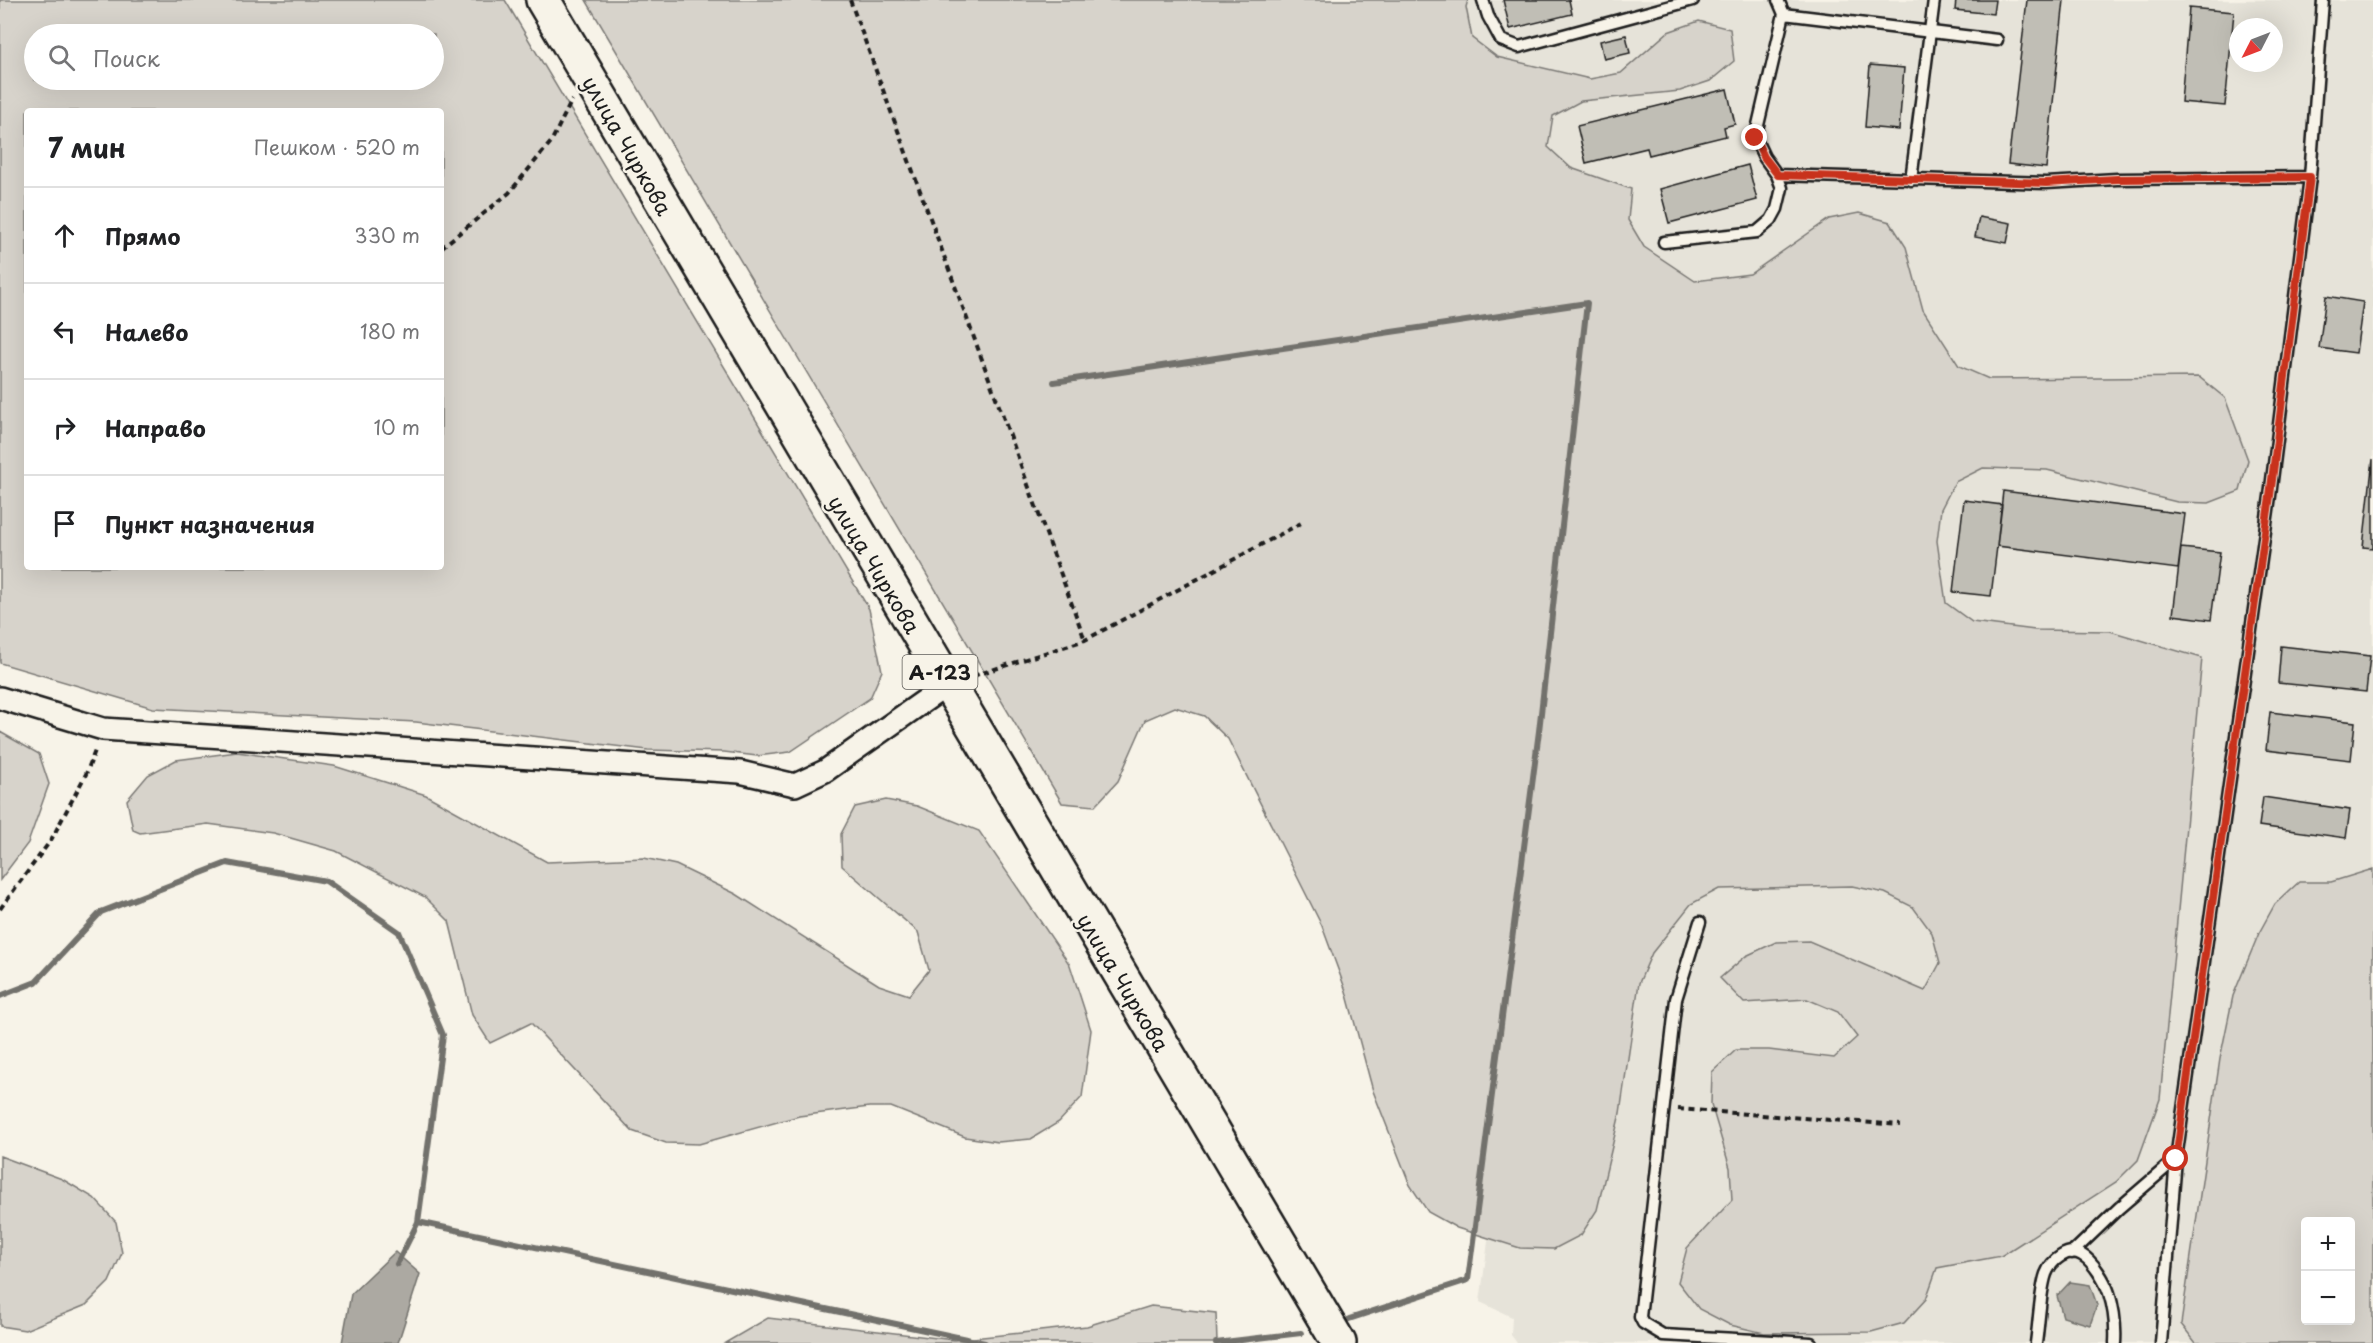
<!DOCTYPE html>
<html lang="ru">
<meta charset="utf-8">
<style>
:root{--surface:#fff;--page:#f2f2f2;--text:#202124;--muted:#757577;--line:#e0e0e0}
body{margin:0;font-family:"Playpen Sans",sans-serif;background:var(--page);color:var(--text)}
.controls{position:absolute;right:18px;bottom:18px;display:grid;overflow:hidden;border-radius:6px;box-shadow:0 6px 24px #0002}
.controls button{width:54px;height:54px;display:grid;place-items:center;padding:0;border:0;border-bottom:2px solid var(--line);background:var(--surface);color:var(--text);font:30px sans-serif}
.compass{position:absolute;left:2229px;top:18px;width:54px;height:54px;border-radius:50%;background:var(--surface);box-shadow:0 6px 24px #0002;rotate:228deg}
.stop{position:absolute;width:18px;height:18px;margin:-14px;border:4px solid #c8321e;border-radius:50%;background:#fff}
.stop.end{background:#c8321e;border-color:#fff;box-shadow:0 2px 6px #0008}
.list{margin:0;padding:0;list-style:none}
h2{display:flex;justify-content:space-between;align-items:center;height:78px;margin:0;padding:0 24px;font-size:26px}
h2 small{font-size:20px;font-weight:400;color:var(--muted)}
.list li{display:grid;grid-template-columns:39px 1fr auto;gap:18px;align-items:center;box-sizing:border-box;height:96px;padding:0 24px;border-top:2px solid var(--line)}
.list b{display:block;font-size:22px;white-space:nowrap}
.list em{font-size:20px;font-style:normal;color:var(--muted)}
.icon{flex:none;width:33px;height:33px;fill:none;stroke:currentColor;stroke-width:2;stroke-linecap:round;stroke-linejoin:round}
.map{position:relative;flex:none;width:2373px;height:1343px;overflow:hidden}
.search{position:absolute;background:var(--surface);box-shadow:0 6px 24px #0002;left:24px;top:24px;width:420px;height:66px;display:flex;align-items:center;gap:15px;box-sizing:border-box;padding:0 21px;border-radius:33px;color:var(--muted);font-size:22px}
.panel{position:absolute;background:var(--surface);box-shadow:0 6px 24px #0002;left:24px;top:108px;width:420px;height:462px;border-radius:6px}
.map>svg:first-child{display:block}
.built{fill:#e6e3d9;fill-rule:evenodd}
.green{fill:#d7d3cb;stroke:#7a7874;stroke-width:1.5;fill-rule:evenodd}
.water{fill:#aca9a2;stroke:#72716c;stroke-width:1.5}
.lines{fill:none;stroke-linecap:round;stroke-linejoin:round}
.stream{stroke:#72716c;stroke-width:6}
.building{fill:#c0beb5;stroke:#1c1c1c;stroke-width:1.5}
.service-casing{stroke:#1c1c1c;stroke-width:15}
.minor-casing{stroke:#1c1c1c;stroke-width:26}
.primary-casing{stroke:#1c1c1c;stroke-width:38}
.path{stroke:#1c1c1c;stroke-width:4;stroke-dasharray:6 4.5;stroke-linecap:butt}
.service{stroke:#f7f3e8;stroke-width:10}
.minor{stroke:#f7f3e8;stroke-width:21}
.primary{stroke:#f7f3e8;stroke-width:33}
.route{stroke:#c8321e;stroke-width:8}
.labels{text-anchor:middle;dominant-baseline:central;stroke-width:5;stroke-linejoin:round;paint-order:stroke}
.shield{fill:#f7f3e8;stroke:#5e5c59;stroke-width:1.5}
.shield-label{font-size:20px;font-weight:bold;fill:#1c1c1c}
.street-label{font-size:21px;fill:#1c1c1c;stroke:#f7f3e8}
</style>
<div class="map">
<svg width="2373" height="1343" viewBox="0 0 2373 1343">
<rect width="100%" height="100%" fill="#f7f3e8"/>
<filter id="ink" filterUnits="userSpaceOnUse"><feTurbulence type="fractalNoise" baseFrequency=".0167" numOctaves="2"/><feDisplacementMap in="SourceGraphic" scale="12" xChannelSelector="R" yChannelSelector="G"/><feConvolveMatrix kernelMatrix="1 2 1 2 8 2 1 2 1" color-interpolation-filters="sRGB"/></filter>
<g filter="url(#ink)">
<path class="built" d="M1267,0H2373V1343H1517L1511,1335L1512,1317L1480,1302L1617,268ZM2238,27H2274V63H2238ZM2306,1222H2350V1320H2306Z"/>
<path class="green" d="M0,0H505L869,609L882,671L870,698L790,752L757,756L724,752L648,750L416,722L153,708L0,663ZM434,34V80H34V34ZM27,111H441V567H27Z
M586,0H1468L1466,7L1472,38L1497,57L1590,79L1621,73L1668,32L1699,21L1730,29L1734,61L1710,81L1680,91L1581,101L1553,116L1548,147L1571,168L1631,189L1628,220L1644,247L1695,281L1750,274L1829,219L1859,213L1890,222L1906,247L1923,310L1959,366L1989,379L2199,377L2225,398L2248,460L2240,491L2209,503L2177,502L2047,470L1983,468L1955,482L1941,509L1937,541L1946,603L1972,622L2035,630L2110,631L2202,658L2160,1099L2138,1160L2116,1182L2001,1256L1937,1268L1926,1299L1904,1323L1871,1332L1764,1333L1730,1325L1699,1309L1678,1282L1687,1248L1732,1200L1730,1168L1711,1104L1712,1072L1736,1050H1769L1834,1058L1857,1037L1838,1012L1807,999L1744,1003L1720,978L1746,956L1776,942L1809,941L1925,991L1940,963L1932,933L1913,907L1885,893L1852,886L1719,889L1691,904L1652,953L1639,983L1620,1113L1597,1210L1581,1235L1554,1249L1520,1248L1457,1228L1428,1212L1410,1185L1373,1091L1346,991L1322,926L1228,739L1204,716L1175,707L1145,720L1118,781L1095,806L1062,803Z
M0,732L39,754L49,784L28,843L0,880Z
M237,752L334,766L426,795L547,862L644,858L676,865L736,894L879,985L909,995L929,970L918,932L842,866L841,834L855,807L886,800L917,806L979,831L1070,965L1091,1030L1082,1097L1059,1122L1031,1139L998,1142L965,1137L891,1107H869L799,1116L699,1144L666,1143L632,1131L531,1023L490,1043L472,1015L449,921L425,897L336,851L273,833L208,824L140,833L133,830L127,800L148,775L176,760Z
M2373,869V1343H2196L2181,1324L2220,1059L2233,996L2259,933L2275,904L2299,882H2331ZM2306,1222H2350V1320H2306Z
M0,1156L62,1179L94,1198L116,1222L122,1253L109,1282L86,1305L25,1330L0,1326Z
M1151,1306L1216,1313L1217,1343H725L768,1318L954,1340L1087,1326Z"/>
<path class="water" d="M395,1252L420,1274L398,1343H342L351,1294Z
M2070,1282L2090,1285L2097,1305L2090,1325L2063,1317L2057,1296Z"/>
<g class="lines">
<path class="stream" d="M1054,382L1587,303L1539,731L1468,1280L1349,1319
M0,996L36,982L101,912L227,863L326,881L399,932L443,1035L418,1222
M397,1264L418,1222L985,1343
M1216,1343L1301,1333"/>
</g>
<path class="building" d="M1503,0H1569L1572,14L1510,29Z
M1956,0H1995L1993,14L1955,10Z
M2027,0H2064L2046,168L2008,164Z
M2189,8L2234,12L2225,106L2181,102Z
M1626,35L1630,53L1604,59L1600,41Z
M1870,65L1904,68L1899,130L1865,127Z
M1727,89L1735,124L1724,127L1726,136L1649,155L1647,148L1586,163L1577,126Z
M1748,165L1757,200L1669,223L1660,189Z
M1979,217L2011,223L2007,243L1975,237Z
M2326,296L2363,302L2356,353L2319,348Z
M2373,459V548L2363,547Z
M2003,491L2185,514L2178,569L1997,546Z
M1964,500L2002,505L1991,596L1953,592Z
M2181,548L2220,552L2211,620L2173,615Z
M2281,646L2370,656L2366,692L2278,683Z
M2270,712L2355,722L2351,760L2266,750Z
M2263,797L2350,810L2346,838L2259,826Z"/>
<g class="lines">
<defs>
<path id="service" d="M1483,0L1488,16L1501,40L1519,47L1693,0
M1784,14L1997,40
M1777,175L2046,183L2117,179L2310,177
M1911,180L1934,0
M1664,242L1757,232L1771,220L1777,209L1782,188L1777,175L1764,157L1755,138L1784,14L1778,0
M1700,922L1676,999L1640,1317L1643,1323L1663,1335L1811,1343
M2072,1253L2119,1208L2176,1159
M2036,1343C2039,1323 2040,1291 2046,1274C2051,1261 2068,1246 2082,1255C2093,1261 2105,1281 2109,1293C2114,1309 2116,1326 2115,1343
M2161,1343L2176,1159L2270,496L2310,177L2323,0"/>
<path id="minor" d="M0,698L103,729L740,772L795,785L825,771L947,685"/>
<path id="primary" d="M543,0L1339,1343"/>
</defs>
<use href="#service" class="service-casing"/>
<use href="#minor" class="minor-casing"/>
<use href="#primary" class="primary-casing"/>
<path class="path" d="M850,0L1085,640
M441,248L509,193L551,142L572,100
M973,676L1085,640L1303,522
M0,909L51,840L86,774L96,748
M1678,1109L1900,1125"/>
<use href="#service" class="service"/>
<use href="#minor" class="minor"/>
<use href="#primary" class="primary"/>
</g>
</g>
<g class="lines" filter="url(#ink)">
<path class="route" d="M1755,138L1764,157L1778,175L2046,183L2117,179L2310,177L2270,496L2176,1159"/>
</g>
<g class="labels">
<rect class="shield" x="902.5" y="655" width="75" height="34" rx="4.5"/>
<g class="shield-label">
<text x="940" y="672">А-123</text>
</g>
<g class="street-label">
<text transform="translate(628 145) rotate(60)">улица Чиркова</text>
<text transform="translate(875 564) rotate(59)">улица Чиркова</text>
<text transform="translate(1124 982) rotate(59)">улица Чиркова</text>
</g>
</g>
</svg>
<div class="controls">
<button>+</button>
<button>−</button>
</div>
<svg class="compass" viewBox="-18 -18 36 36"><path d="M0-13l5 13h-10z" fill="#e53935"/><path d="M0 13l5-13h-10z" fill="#757577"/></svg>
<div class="stop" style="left:2176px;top:1159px"></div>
<div class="stop end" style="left:1755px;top:138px"></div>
<div class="search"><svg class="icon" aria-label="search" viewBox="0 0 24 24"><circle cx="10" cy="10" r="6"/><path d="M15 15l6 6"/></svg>Поиск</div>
<section class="panel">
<h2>7 мин<small>Пешком · 520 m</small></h2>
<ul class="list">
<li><svg class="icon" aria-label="ahead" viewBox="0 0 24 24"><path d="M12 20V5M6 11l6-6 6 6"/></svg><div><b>Прямо</b></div><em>330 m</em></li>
<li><svg class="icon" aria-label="left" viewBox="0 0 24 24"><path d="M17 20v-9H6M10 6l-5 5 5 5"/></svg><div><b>Налево</b></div><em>180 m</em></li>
<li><svg class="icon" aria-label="right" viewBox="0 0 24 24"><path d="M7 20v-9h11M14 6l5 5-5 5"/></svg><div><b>Направо</b></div><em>10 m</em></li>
<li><svg class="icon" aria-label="arrive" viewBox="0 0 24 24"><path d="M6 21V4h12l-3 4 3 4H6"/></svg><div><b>Пункт назначения</b></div></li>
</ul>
</section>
</div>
